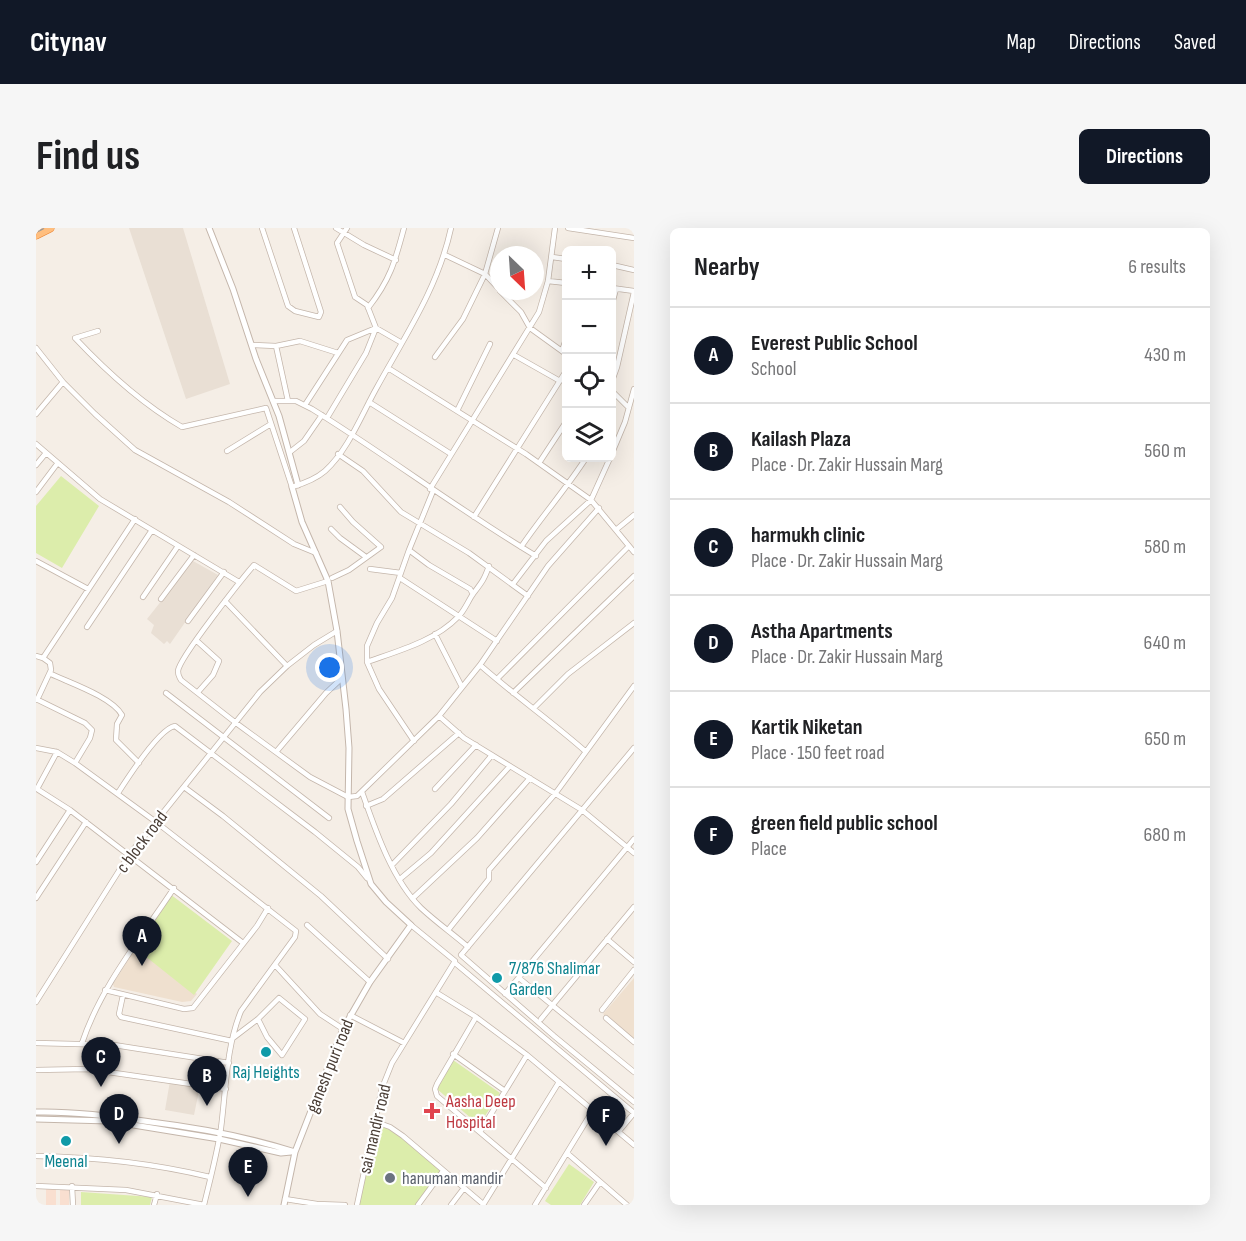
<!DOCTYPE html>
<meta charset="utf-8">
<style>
:root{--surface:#fff;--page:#f6f6f6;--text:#202124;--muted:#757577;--line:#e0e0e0;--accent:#111827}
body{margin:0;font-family:"Sofia Sans Condensed",sans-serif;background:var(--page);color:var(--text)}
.controls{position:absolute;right:18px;top:18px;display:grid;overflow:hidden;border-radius:9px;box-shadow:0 6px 24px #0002}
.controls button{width:54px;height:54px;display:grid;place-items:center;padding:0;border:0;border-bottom:2px solid var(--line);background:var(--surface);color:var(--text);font:30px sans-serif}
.compass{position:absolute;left:454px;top:18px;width:54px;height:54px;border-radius:50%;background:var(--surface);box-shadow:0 6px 24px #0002;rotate:155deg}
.you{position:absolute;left:294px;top:440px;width:21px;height:21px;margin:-15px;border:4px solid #fff;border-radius:50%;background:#1a73e8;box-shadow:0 0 0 9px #1a73e833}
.badge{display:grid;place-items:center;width:39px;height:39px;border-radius:50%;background:var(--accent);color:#fff;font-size:20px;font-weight:700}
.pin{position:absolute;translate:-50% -50px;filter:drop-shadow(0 2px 3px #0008)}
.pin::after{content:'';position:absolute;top:32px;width:21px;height:18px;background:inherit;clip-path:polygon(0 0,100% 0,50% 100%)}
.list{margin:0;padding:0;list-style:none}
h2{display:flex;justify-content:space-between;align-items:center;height:78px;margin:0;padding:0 24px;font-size:26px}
h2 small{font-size:20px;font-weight:400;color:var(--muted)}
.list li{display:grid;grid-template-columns:39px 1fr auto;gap:18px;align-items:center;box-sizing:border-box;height:96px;padding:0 24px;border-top:2px solid var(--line)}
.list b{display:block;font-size:22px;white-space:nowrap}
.list p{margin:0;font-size:20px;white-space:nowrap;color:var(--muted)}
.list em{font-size:20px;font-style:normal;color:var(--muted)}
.icon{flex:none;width:33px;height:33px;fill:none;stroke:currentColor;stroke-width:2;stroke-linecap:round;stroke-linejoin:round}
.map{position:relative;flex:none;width:598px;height:977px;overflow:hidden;border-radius:9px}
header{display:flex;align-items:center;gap:36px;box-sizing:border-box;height:84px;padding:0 30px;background:var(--accent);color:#fff}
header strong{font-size:28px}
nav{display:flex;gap:33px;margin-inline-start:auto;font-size:21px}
.intro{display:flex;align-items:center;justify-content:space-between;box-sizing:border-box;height:144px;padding:0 36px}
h1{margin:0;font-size:42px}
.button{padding:15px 27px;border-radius:9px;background:var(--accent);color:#fff;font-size:21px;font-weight:700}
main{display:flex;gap:36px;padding:0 36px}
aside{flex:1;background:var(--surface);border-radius:9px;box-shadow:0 6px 24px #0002}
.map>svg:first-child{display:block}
.residential{fill:#e9dfd4}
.commercial{fill:#f9dfd0}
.education{fill:#efe0cf}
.green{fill:#dcedab}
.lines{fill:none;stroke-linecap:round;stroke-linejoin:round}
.minor-casing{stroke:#c4b6ab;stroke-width:6}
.tertiary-casing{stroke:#c4b6ab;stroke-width:7}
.trunk-casing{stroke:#ec7f29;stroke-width:9}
.minor{stroke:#fff;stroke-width:4.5}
.tertiary{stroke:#fff;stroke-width:5}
.trunk{stroke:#ffbe7e;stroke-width:8}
.rail-casing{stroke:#979797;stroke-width:4}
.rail{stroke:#fff;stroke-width:1.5;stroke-dasharray:4.5;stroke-linecap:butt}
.culture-dot{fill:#0f9aa8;stroke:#fff;stroke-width:2}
.health-dot{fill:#e0444e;stroke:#fff;stroke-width:2}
.worship-dot{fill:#6b7280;stroke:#fff;stroke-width:2}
.labels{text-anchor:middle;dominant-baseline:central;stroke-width:4.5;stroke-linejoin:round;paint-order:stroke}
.street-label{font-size:18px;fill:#493d35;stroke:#fff}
.culture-label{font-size:18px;fill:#0d838f;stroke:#fff}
.health-label{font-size:18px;fill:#be3a42;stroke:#fff;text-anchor:start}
.worship-label{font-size:18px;fill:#5b616d;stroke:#fff;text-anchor:start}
</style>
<header>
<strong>Citynav</strong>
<nav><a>Map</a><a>Directions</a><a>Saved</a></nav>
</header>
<div class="intro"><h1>Find us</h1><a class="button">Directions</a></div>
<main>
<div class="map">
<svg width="598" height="977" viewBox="0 0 598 977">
<rect width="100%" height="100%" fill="#f5eee6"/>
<path class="residential" d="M93,0H147L194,156L150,171Z
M157,333L182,347L134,416L131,413L128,416L115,405L118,397L111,391Z
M134,853L164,858L158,887L129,882Z"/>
<path class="commercial" d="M10,961H20V977H10Z
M24,961H33V977H24Z"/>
<path class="education" d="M100,719L161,766L155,773L146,774L78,759L77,756Z
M598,750V812L567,786Z"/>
<path class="green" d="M25,248L63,278L26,340L0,325V278Z
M134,666L196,713L158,767L99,720L113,691Z
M417,832L464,865L443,897L401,861Z
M340,894L354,899L407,943L382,977H321Z
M533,936L558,954L544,977H515L509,973Z
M45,964L116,969L114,977H45Z"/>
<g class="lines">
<defs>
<path id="minor" d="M226,0L252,78L259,83L283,89L285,84L258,0
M300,0L328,17L360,32
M532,0L598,10
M409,27L449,46L463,61
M516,29L530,31
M576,37L598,42
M512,53L530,55
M576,60L598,63
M464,63L485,84L494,100L530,126
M576,76L580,61
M332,80C354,52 359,34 368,0
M62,103L39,110C71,144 106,176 146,199L230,180L256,259C266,256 281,250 289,243C312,222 325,188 340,161C369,108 402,60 415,0
M216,117L240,118L264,113L302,125
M240,118L252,173
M0,120L27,154
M526,123L530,111
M478,127L524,153
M399,129L427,91L449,46L462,0
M352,140L490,226L555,272L598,324
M576,153L581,139L598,64
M576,163L593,180
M237,173H260L276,181C352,228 423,282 500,328
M333,174L415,226
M269,177L311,112L340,100L366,115
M421,183L454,116
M0,186L27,154L59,186L99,222L193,274L258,316L280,325
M291,190L330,125L340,100L331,77L319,69L301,15L311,0
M0,216L64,271L203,354
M191,223L235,196
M254,224L268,213L286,187
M576,225L589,194L598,161
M302,226L327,243L365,284L433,325L492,368
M503,235L530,194
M0,237L10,225
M394,261L503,84L512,53L519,0
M0,264L21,236
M438,289L530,143
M295,301L304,310L330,329
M581,301L598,287
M485,319C506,288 530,261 550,230
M373,322L393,337L434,361L437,366
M0,333L52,361
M334,341L365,345
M296,350L313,342L345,319L317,294L304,279
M364,350L461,413
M292,353L260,363L218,337C206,351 143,430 142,443C142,448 143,448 145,452L200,495L274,549L312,569L321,568L403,488L444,437L512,338L563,280
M477,356L510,313L555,272L574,230
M107,369L142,318
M125,371L158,327
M189,373L251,438
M152,393L188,344
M51,399L116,302
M399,406L426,459
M161,413L183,433L177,447L162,464
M0,428L7,430L99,291
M331,434C362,423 399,413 422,389C429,382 432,373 437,366C446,354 448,352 453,338
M444,437C478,467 515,493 549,523
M15,446C34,455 76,469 86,487L81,496L80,512L103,535
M461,451L593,318
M130,465L293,590
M477,465L598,348
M0,471L49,495L56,502L54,510L39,535
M1,472L15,442L14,435L7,430
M498,480L532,446L598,395
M403,488L428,510L546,582L598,625
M378,513L343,461L331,434V418L341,395L356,370L373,322L397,263
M0,520L21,524L39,535L120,594L260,703L259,709L205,783C190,819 190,862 185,900C181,926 174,952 168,977
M598,520L425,727L518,808L598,874
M240,524L290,465L306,450
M148,559L187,588L285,668L352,731
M1,561L34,582L207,715
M1,561L21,524
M399,561L440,517
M326,564C339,601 356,652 385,680C400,694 417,706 432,719
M82,565C91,551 124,500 139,498L279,604L322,639L331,650
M330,578L347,571L423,505
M0,634L34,582
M356,637L415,576L456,527
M364,651L395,625L474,538
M0,670L50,594
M377,670L441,610L494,550
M271,697L334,754
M412,702L453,651V642L519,566L598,458
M571,711L598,734
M419,735L598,885
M239,737L284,786L307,801
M483,750L598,844
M69,762L148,781L157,780L221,698L232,680
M401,765L440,789L491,827L598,917
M469,766L598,611
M87,767L83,786L85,789L196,813
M0,774L93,627L224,464L251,438L278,417L301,403
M566,782L598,742
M314,787L368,815
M440,789L401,856L399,861L401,868L510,960
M570,790L598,814
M505,791L598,679
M197,810L222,791L231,809L246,827L269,791L243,770L222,791
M0,815L78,817L193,835
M46,815C65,758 105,710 138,660
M417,826L469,863
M0,842L51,841L190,861
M340,894L354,899L367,908L447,976
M583,903L598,885
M444,904L491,827
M531,925L591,977
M0,928C60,929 116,935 174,949
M0,958L90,962L168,977
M36,958L37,977
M249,971L281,976L309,977
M118,977L121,966
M321,977L346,860L356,835L419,733L375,697
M382,977L407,943
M415,977L428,960
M447,977L523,854
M499,977L557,882
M548,977L564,954"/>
<path id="tertiary" d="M173,0L197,61L220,131L243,188L262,257
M0,884C39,883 77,888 115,894C164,900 212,909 259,924
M0,891L73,893L183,911L245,925L255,924
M248,977L259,924L307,801L334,754L375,697L350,674L335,656L321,613L312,581L313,520L310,481L301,403L292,353L266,294L256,259"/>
<path id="trunk" d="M0,7L14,0"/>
</defs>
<use href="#minor" class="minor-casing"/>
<use href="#tertiary" class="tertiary-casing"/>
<use href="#trunk" class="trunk-casing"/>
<use href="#minor" class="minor"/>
<use href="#tertiary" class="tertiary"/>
<use href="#trunk" class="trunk"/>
<defs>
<path id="rail" d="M0,3L6,0"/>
</defs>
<use href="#rail" class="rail-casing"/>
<use href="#rail" class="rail"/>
</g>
<g class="culture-dot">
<circle cx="461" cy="750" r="6"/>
<circle cx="230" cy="824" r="6"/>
<circle cx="30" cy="913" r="6"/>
</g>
<path class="health-dot" d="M393 874h6v6h6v6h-6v6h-6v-6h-6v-6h6z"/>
<circle class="worship-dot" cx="354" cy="950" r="6"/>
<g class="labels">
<g class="street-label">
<text transform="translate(106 614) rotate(-53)">c block road</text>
<text transform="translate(294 838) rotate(-68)">ganesh puri road</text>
<text transform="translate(339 901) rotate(-77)">sai mandir road</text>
</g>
<g class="culture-label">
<text x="473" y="740" text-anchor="start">7/876 Shalimar<tspan x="473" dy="21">Garden</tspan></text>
<text x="230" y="844">Raj Heights</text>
<text x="30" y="933">Meenal</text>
</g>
<g class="health-label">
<text x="410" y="873">Aasha Deep<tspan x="410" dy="21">Hospital</tspan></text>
</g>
<g class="worship-label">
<text x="366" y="950">hanuman mandir</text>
</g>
</g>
</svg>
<div class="controls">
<button>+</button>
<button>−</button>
<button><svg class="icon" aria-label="locate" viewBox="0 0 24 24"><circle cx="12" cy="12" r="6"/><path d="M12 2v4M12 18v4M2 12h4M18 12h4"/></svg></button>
<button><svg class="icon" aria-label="layers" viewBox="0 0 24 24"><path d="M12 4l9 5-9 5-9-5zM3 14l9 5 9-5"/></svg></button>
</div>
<svg class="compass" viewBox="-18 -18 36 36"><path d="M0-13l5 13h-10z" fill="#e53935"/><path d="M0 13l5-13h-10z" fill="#757577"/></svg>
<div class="you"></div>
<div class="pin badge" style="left:106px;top:738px">A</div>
<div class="pin badge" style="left:171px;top:878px">B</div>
<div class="pin badge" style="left:65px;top:859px">C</div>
<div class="pin badge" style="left:83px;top:916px">D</div>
<div class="pin badge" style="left:212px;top:969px">E</div>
<div class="pin badge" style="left:570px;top:918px">F</div>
</div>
<aside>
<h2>Nearby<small>6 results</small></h2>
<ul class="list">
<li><span class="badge">A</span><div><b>Everest Public School</b><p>School</p></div><em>430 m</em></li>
<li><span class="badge">B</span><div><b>Kailash Plaza</b><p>Place · Dr. Zakir Hussain Marg</p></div><em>560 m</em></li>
<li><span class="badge">C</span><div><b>harmukh clinic</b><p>Place · Dr. Zakir Hussain Marg</p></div><em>580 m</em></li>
<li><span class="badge">D</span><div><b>Astha Apartments</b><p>Place · Dr. Zakir Hussain Marg</p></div><em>640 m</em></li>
<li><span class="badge">E</span><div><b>Kartik Niketan</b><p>Place · 150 feet road</p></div><em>650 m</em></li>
<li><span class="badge">F</span><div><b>green field public school</b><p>Place</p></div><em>680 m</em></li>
</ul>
</aside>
</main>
